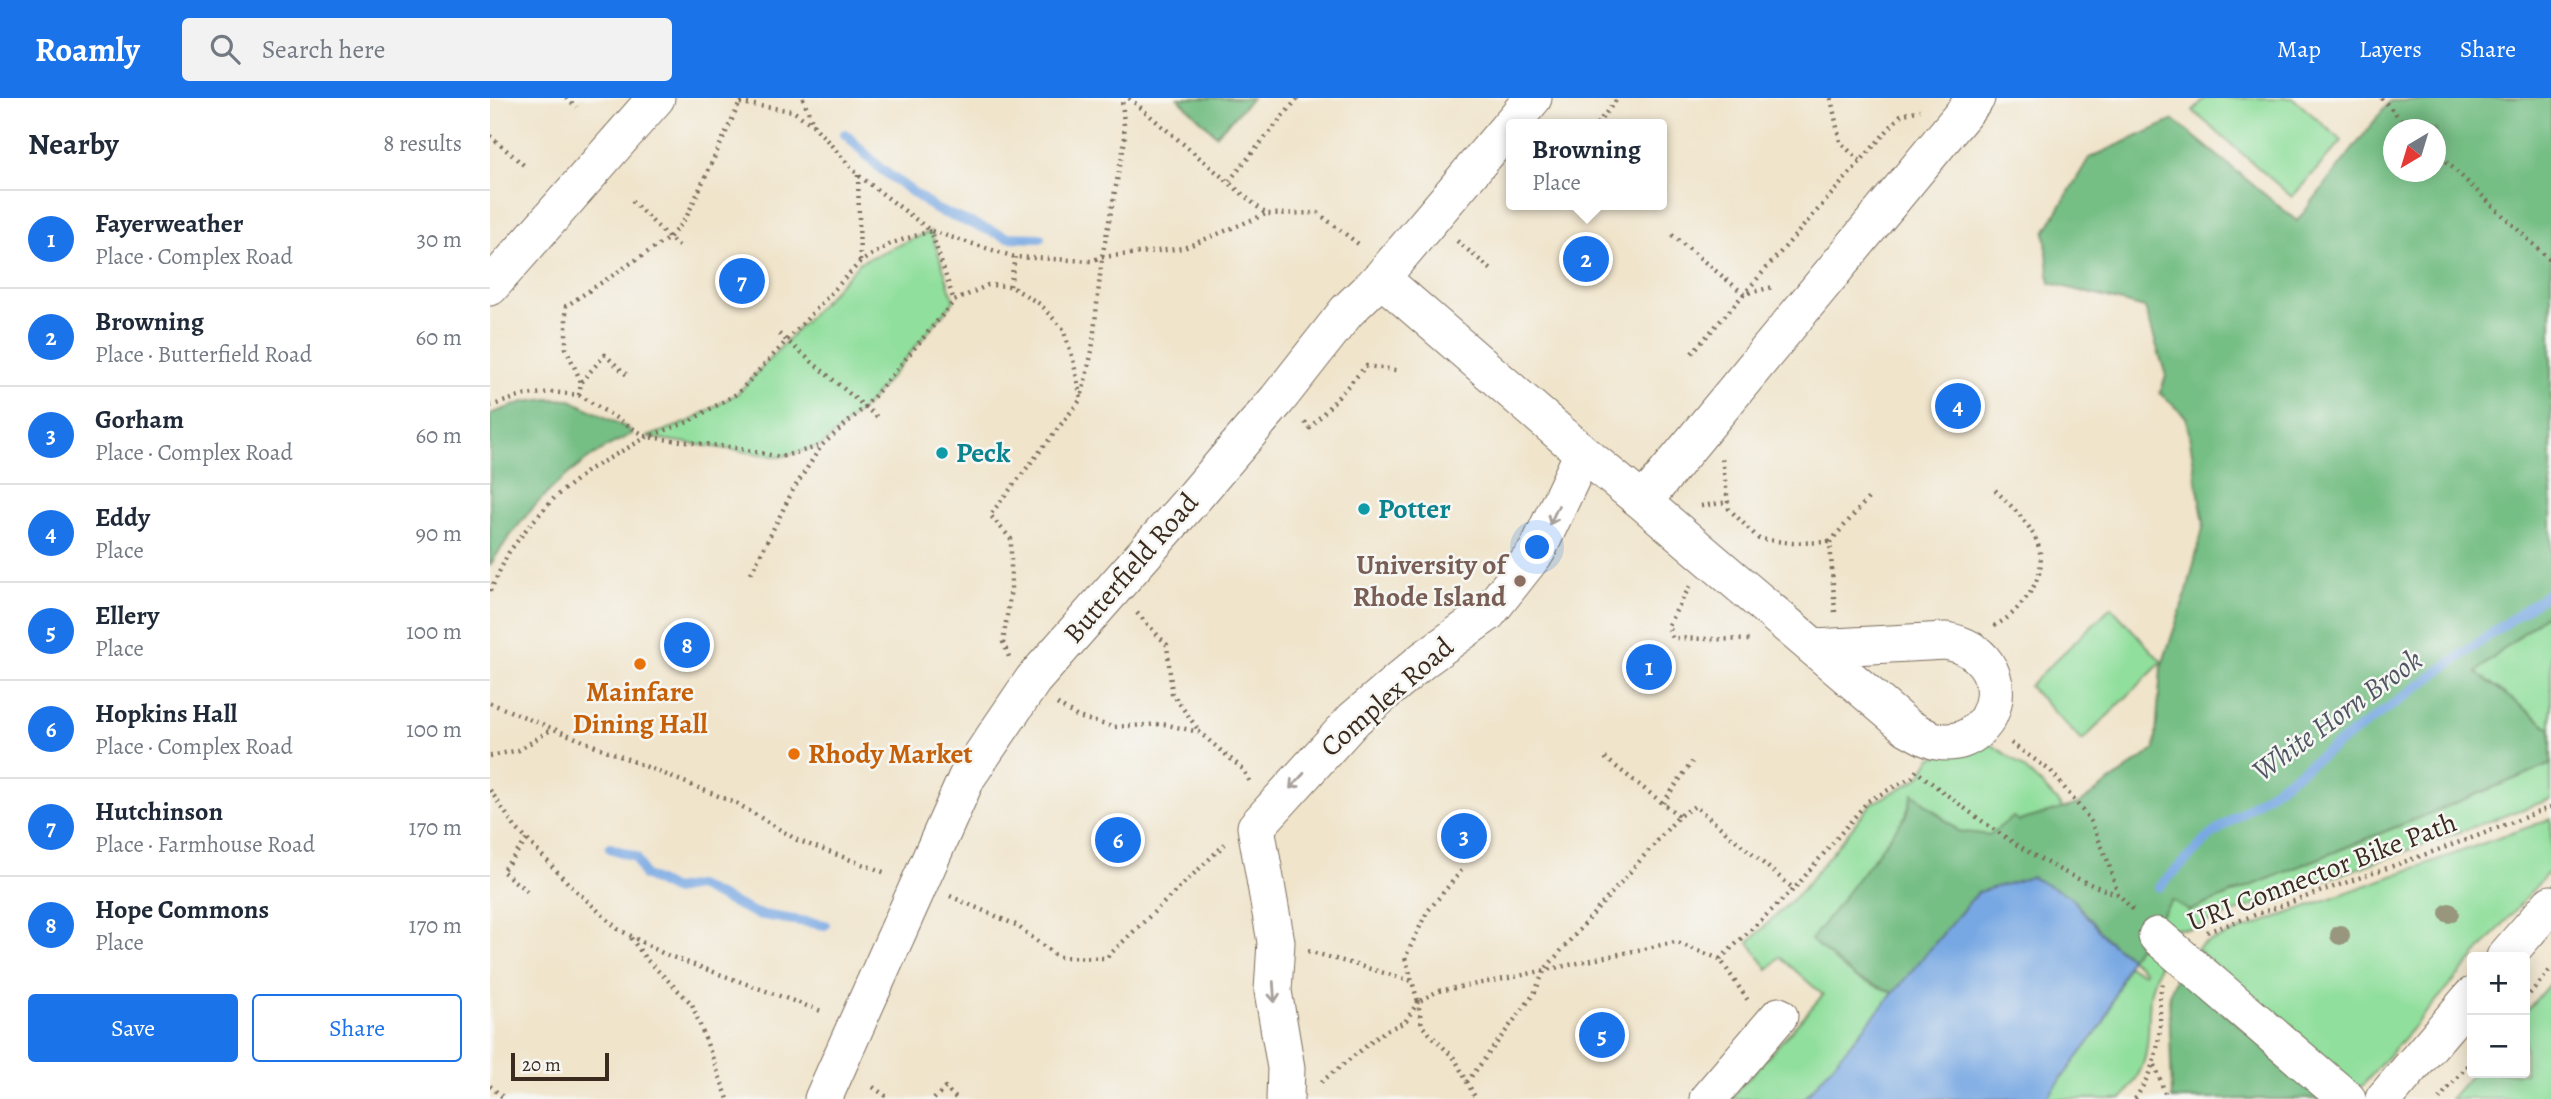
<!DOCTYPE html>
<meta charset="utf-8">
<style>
:root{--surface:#fff;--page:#f2f2f3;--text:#1f2937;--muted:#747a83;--line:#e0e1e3;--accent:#1a73e8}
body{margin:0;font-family:Alegreya,serif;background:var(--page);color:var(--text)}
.controls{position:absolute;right:21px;bottom:21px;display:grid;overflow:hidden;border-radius:7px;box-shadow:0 4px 18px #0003}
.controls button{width:63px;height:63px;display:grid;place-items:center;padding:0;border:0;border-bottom:2px solid var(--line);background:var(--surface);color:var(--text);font:35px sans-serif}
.compass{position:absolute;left:1893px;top:21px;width:63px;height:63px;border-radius:50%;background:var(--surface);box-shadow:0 4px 18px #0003;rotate:218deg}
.scale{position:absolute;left:21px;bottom:18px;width:98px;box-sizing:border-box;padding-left:7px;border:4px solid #3b2a1e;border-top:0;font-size:19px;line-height:24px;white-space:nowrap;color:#3b2a1e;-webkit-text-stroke:5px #f6f6f2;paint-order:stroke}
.you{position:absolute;left:1048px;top:450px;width:24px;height:24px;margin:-18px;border:5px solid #fff;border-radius:50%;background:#1a73e8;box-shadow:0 0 0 10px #1a73e833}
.badge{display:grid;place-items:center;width:46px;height:46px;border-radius:50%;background:var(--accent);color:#fff;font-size:23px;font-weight:700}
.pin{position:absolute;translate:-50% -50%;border:4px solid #fff;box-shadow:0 2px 7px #0006}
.popup{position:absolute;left:1016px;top:21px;width:161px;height:91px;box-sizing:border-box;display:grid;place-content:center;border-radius:7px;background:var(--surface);filter:drop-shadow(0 2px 5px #0005);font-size:23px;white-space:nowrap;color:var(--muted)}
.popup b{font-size:26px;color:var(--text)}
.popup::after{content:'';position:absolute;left:50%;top:100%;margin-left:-14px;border:14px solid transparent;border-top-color:var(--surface)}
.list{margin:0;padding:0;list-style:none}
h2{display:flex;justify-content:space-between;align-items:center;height:91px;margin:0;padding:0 28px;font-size:30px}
h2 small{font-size:23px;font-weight:400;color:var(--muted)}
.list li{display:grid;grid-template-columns:46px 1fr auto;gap:21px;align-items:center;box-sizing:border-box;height:98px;padding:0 28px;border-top:2px solid var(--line)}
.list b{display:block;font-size:26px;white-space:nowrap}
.list p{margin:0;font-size:23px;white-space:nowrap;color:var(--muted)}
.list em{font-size:23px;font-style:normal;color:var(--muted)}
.actions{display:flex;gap:14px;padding:21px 28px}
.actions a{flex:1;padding:16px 0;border:2px solid var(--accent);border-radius:7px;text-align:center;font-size:24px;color:var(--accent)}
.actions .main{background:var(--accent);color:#fff}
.icon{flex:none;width:38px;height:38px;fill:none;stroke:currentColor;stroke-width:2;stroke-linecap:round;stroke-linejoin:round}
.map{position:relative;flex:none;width:2061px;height:1001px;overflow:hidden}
header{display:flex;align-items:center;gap:42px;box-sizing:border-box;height:98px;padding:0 35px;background:var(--accent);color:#fff}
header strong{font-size:33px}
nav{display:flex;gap:38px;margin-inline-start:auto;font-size:24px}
.search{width:490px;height:63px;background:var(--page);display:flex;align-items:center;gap:18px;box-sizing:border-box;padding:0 24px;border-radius:7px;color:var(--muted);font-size:26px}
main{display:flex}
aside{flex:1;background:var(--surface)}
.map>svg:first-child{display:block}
.green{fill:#91df9d;stroke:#66845e;stroke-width:2}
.forest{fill:#74be84;stroke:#587451;stroke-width:2;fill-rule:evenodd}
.water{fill:#78a8e3;stroke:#5a6980;stroke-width:2}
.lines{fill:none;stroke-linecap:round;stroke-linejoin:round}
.stream{stroke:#78a8e3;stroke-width:10}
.minor-casing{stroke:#7a6b5b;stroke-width:39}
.path{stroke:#7a6b5b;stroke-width:4.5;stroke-dasharray:2 5;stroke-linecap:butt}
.minor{stroke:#fff;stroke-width:37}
.tree{fill:#98967d}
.oneway{stroke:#a79f9a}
.culture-dot{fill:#0f9aa8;stroke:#f6f6f2;stroke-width:2.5}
.education-dot{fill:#8d6e63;stroke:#f6f6f2;stroke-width:2.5}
.food-dot{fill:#e8710a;stroke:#f6f6f2;stroke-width:2.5}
.labels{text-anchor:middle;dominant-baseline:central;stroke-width:5;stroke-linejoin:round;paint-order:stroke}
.culture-label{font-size:28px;font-weight:bold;fill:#0d838f;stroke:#f6f6f2;text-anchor:start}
.education-label{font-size:28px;font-weight:bold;fill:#785e54;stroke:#f6f6f2;text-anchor:end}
.street-label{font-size:28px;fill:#3b2a1e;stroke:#f6f6f2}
.food-label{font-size:28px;font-weight:bold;fill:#c56008;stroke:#f6f6f2}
.water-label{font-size:30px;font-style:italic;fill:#505663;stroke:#f6f6f2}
</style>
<header>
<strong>Roamly</strong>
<div class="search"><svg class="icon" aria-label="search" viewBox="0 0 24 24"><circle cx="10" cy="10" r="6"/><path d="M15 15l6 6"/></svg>Search here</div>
<nav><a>Map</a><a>Layers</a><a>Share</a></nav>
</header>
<main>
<aside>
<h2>Nearby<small>8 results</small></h2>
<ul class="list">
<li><span class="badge">1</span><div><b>Fayerweather</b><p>Place · Complex Road</p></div><em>30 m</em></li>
<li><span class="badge">2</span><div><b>Browning</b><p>Place · Butterfield Road</p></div><em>60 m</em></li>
<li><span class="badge">3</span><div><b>Gorham</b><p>Place · Complex Road</p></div><em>60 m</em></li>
<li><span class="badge">4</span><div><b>Eddy</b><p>Place</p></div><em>90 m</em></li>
<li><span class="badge">5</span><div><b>Ellery</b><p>Place</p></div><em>100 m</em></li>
<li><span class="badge">6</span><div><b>Hopkins Hall</b><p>Place · Complex Road</p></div><em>100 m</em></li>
<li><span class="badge">7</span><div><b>Hutchinson</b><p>Place · Farmhouse Road</p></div><em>170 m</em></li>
<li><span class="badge">8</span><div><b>Hope Commons</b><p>Place</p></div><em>170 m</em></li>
</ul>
<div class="actions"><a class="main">Save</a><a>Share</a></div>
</aside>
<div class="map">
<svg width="2061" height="1001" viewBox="0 0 2061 1001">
<rect width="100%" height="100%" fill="#f6f6f2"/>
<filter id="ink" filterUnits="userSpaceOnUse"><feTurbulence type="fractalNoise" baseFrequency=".0143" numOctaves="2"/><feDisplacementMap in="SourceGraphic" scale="14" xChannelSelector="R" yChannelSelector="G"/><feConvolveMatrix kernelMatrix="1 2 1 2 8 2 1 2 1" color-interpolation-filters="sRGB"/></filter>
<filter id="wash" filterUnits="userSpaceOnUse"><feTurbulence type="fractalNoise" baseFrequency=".00686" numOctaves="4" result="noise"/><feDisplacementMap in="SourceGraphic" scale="28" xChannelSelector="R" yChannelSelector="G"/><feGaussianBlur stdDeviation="1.57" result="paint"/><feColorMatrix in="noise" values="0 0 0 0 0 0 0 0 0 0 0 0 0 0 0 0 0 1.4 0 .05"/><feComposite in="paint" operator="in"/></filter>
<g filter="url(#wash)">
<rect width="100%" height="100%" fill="#f0e4cb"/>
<path class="green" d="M1715,0H1803L1852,43L1802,99L1703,13Z
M441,133L464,203L376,308L331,348L290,359L157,339L198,324L248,295L370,164Z
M1621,509L1672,564L1592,643L1539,588Z
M2061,512V631L1986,574Z
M1497,644C1580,692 1622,784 1670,862C1668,875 1661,885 1660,899C1656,944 1664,962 1632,1001H1556L1613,926L1637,868L1654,875L1655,873L1615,840L1580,798L1470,734L1423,695L1364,879L1404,895L1314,1001H1240L1333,897L1290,859L1278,872L1259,844L1312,792L1381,706L1424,683L1430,678L1441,660Z
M2061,666V701L1698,831L1682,830L1668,821L1682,802L1700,813Z
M2061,721V771L1872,988L1867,989L1706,851L1713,846Z
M2061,884V1001H1960L1983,975H2035V914Z"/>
<path class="forest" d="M688,0H762L726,37Z
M1949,0H2061V512L1986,574L2061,631V666L1699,813L1682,802L1640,860L1615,840L1580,798L1488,794L1404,895L1364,879L1321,842L1417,716L1423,695L1468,733L1499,737L1523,719L1529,723L1589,706L1665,651L1671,570L1697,493L1714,426L1696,319L1670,295L1676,278L1655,210L1560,185L1555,134L1599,60L1684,22L1807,123L1900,3L1945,2ZM1904,32H1946V74H1904Z
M59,301L81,302L139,331L142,336C133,341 123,345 113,351C64,382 31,419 0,467V316L34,304Z
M1687,877L1840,1001H1682L1679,897Z"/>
<path class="water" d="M1541,779L1580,798L1615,840L1640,860L1613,926L1556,1001H1314L1488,794Z"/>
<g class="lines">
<path class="stream" d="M355,36L391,71L447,112L517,139L550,140
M120,750L146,759L154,777L183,792L207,788L267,816L335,827
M1669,789L1721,737L2061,493"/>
</g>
</g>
<g filter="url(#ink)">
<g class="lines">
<defs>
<path id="minor" d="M891,180L1093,355L1153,404L1417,629C1427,634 1436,641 1447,643C1509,654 1533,557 1456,543L1325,550
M0,189L166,0
M1153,404L1486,0
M1667,838L1857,1001
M2015,859L2061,806
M333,1001L477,679L543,582L706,397L787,302L857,213L891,180L1043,0
M795,1001L796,970L783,893L786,844L766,729L864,621L933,562L998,515L1047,453L1093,355
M1218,1001L1289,918
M1894,1001L1982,898"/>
</defs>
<use href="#minor" class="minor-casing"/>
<path class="path" d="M76,0L87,9
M313,0L324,28
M639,0L776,116L828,115L871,148
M1341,0L1350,44L1370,63
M1891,0L1921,32
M250,5L303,13L324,28L368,77L441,133L525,159L601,163L612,159L694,150L776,116
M1107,26L1128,0
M0,38L36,69
M1946,54L2061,163
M368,77L370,163
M739,83L808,0
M1182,137L1254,196L1283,189
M967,143L1004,174
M189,148L179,140L196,120L252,0
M520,188L525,159
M289,236L387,319
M1202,255L1411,17L1430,12
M91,284L115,257L138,278
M592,296L602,253L612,159L635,42L632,0
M89,297L91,284L76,250V208L179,140L142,103
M0,308L35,297L62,294L89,297L157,339L247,350L290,359L331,348L376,308L464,203L498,187L520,188L550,206L573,231L583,261L591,301L500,417L521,441V491L513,544L519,559
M815,324L820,330L876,268L906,272
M1232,361L1239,411L1269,441L1302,445L1340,444
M1211,408L1238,404
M261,475L303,392L330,350
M1200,488L1178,527L1182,540L1261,542
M0,493L19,454L38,429L66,398L100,371L157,339L198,324L248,295L370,164L402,145L441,133L464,203
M1345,514L1340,444L1381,397
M647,515L677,547L682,595L709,633
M1504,528C1519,520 1526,513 1536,500C1571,455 1537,423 1504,391
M0,605L248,706L307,742L396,775
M567,606L588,619L623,629L673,626L709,634L754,672L761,686
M1521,645L1561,673L1600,722L1617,761L1628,796L1645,814
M0,658L29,652L62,631
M1115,660L1189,718
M1430,676C1489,722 1555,773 1627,796
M0,692L25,729L79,786L128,831L174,856L334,914
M1173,705L1202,664
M37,742L12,773L38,794
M460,798L526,827L568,859L616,860L735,746
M1717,834L1987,738L2061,709
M141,840L156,861L202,906L238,1001
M818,853L922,883L928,904L948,893L1019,880L1185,844L1230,861L1259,904
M1230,861L1304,791L1378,703L1422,679L1427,672
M922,882L915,860L937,814L972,772
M2035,901L2061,871
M1665,967L1677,1001
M831,984L895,933L915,924L928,904L932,928L965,961L986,1001
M977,984L1044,896L1055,871L1189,718L1205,708L1304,791
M0,988L15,1001
M383,989L400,1001
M444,1001L455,990L467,1001
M1645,1001C1660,978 1668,957 1670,929C1671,913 1667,901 1673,886
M1949,1001L1982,962"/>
<use href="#minor" class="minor"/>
</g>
<g class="tree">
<circle cx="1959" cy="815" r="10"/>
<circle cx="1850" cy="837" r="10"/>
</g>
<defs><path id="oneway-shaft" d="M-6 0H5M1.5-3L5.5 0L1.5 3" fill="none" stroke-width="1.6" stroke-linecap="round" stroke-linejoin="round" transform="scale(1.75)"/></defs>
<g class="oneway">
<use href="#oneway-shaft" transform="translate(1064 417) rotate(115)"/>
<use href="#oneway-shaft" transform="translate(807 683) rotate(132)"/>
<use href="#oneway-shaft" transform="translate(784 894) rotate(86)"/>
</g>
</g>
<g class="culture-dot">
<circle cx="452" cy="355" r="7"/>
<circle cx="874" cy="411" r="7"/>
</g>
<circle class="education-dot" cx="1030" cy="483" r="7"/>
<g class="food-dot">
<circle cx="150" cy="566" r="7"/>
<circle cx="304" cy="656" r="7"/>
</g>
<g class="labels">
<g class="culture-label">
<text x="466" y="355">Peck</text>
<text x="888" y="411">Potter</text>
</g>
<g class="education-label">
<text x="1016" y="467">University of<tspan x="1016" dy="32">Rhode Island</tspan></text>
</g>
<g class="street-label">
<text transform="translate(641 470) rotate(-49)">Butterfield Road</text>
<text transform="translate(897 599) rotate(-41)">Complex Road</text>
<text transform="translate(1832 774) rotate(-21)">URI Connector Bike Path</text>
</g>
<g class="food-label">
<text x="150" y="594">Mainfare<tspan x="150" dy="32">Dining Hall</tspan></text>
<text x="318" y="656" text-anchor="start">Rhody Market</text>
</g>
<g class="water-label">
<text transform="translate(1847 617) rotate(-36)">White Horn Brook</text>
</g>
</g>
</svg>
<div class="controls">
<button>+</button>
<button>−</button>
</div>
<svg class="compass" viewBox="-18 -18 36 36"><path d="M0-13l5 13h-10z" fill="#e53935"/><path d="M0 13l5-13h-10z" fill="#747a83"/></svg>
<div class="scale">20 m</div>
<div class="you"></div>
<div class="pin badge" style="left:1159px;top:569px">1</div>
<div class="pin badge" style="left:1096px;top:161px">2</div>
<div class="popup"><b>Browning</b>Place</div>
<div class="pin badge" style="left:974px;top:738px">3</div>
<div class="pin badge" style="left:1468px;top:308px">4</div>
<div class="pin badge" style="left:1112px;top:937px">5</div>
<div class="pin badge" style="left:628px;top:742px">6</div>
<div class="pin badge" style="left:252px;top:183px">7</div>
<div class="pin badge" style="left:197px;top:547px">8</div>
</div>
</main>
